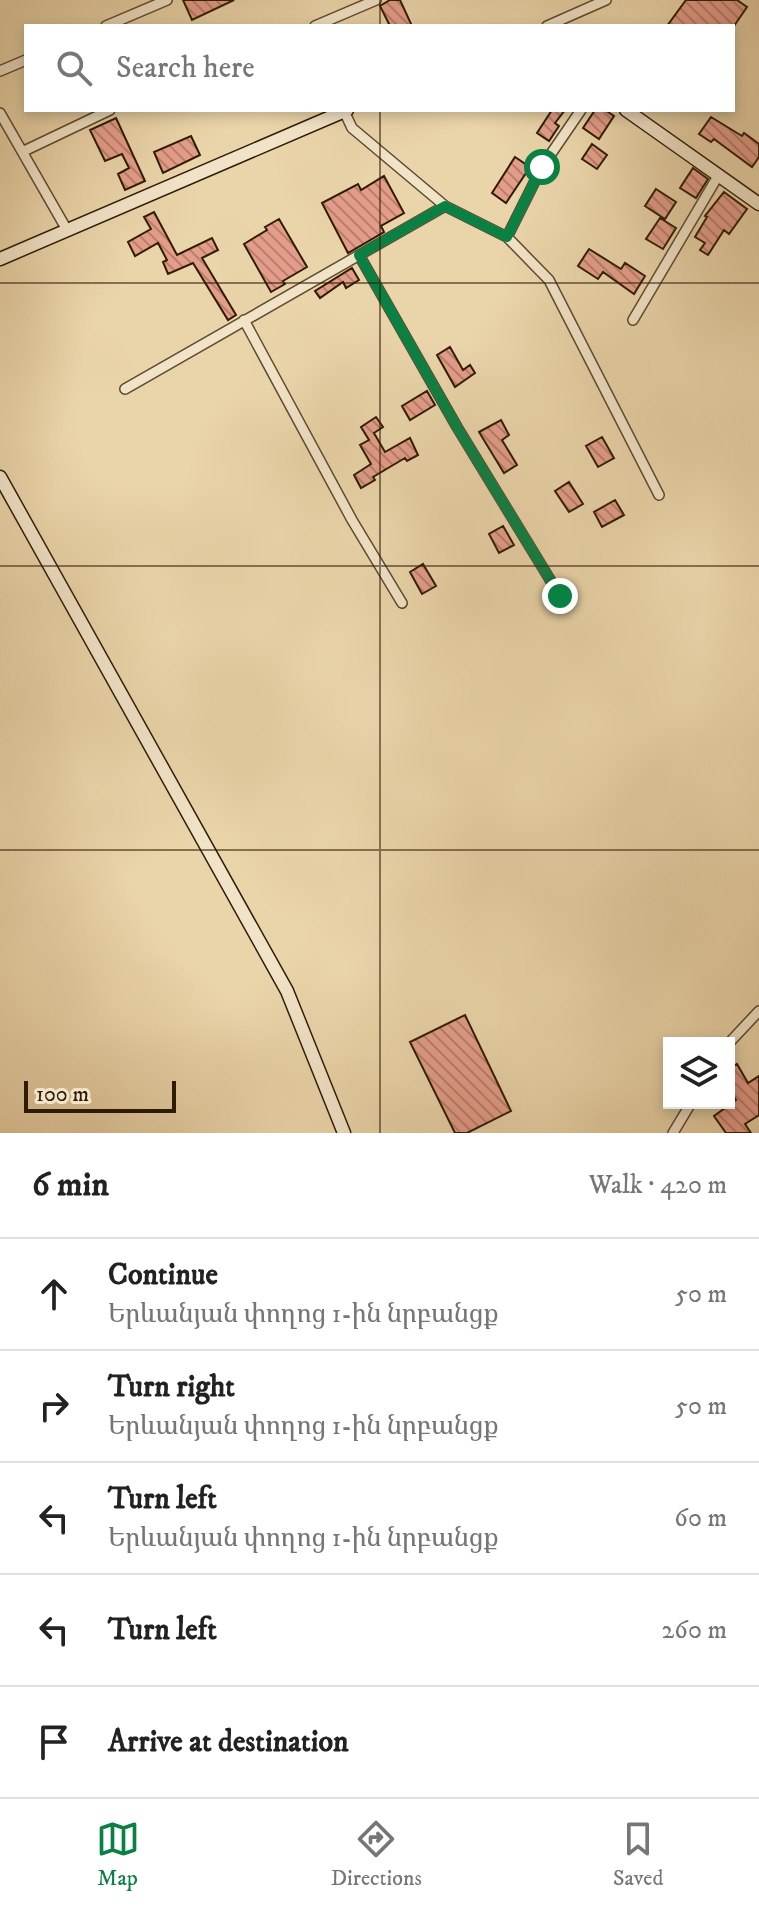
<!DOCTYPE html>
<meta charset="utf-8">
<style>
:root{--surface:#fff;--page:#f2f2f2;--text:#222;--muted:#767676;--line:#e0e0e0;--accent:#0b8043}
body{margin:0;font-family:"IM FELL DW Pica","Noto Serif Armenian",serif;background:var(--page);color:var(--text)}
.controls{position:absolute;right:24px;bottom:24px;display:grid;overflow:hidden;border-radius:0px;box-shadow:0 4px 12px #0003}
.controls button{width:72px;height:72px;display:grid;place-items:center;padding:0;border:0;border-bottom:2px solid var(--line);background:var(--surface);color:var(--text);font:40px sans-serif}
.scale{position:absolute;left:24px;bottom:20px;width:152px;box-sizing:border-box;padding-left:8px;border:4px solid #2f1c06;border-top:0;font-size:22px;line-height:28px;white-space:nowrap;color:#2f1c06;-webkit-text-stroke:6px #f1e3c7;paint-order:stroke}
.stop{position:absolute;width:24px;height:24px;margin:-18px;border:6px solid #0b8043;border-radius:50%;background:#fff}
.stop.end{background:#0b8043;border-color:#fff;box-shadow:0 2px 8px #0008}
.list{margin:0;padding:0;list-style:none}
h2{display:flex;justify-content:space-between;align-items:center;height:104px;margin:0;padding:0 32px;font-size:34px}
h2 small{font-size:26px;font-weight:400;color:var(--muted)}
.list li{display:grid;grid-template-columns:52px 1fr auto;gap:24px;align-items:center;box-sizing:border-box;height:112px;padding:0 32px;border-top:2px solid var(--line)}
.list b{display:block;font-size:30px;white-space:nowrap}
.list p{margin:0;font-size:26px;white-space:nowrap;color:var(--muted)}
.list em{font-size:26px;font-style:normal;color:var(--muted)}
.icon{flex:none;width:44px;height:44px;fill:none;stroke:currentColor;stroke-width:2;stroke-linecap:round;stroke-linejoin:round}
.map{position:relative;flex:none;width:759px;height:1133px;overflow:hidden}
.search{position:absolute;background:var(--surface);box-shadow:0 4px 12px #0003;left:24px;right:24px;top:24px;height:88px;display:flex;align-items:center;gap:20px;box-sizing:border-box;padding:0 28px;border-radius:0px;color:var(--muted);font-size:30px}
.sheet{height:664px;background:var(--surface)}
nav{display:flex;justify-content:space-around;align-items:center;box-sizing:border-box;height:112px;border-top:2px solid var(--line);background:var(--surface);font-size:22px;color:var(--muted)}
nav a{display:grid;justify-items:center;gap:4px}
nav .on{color:var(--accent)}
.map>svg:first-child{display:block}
.building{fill:url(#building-back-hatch);stroke:#2f1c06;stroke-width:2}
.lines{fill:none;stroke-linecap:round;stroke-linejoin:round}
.minor-casing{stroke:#5e4a2f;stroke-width:12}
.secondary-casing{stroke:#2f1c06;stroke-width:15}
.minor{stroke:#f1e3c7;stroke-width:9}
.secondary{stroke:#f1e3c7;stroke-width:12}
.route{stroke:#0b8043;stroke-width:10}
.grid{fill:none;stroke:#2f1c06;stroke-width:2;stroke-opacity:0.55}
</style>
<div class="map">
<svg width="759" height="1133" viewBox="0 0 759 1133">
<defs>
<pattern id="building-back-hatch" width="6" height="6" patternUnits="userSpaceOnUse" patternTransform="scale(2)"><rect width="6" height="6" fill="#e49d89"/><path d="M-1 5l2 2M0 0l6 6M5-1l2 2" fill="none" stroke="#b97f6e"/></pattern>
</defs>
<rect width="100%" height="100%" fill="#ead4a9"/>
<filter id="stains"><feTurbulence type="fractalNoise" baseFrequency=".0025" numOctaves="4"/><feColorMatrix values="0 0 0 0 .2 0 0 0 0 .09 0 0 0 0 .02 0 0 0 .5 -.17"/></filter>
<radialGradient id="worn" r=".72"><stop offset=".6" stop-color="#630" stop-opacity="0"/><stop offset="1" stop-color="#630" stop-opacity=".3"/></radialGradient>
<path class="building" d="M183,0H234L192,20Z
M390,0H400L412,26H390L380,6Z
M686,0H737L747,7L734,26H667Z
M552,110H565L555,123L559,126L549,141L537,133Z
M595,110H605L614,116L599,139L583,128Z
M711,117L742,136L744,133L759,144V157L752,167L714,139L711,142L699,134Z
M116,118L145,181L125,190L118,174L129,168L122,154L105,161L90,130Z
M191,136L200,155L163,173L154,152Z
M592,144L607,155L597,169L582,159Z
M515,157L530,167L506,203L492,193Z
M693,168L708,179L696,198L680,188Z
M384,176L404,213L381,226L384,232L348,253L322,203L358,184L361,190Z
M656,189L676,202L665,219L645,206Z
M724,192L747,209L729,234L724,230L708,255L700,250L705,243L695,237L707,217L705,216Z
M154,212L177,255L212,238L218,250L202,258L236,315L228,320L193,263L168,274L163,262L167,260L158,243L135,256L128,242L151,229L144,217Z
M660,218L676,228L663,249L646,239Z
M279,219L307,267L283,281L285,284L271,292L244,244L267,230L265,227Z
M589,249L621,269L625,263L645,276L634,294L603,272L598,279L578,266Z
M352,268L359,280L346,288L343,282L320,298L315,291Z
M450,347L463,370L470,365L475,373L455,387L437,355Z
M427,391L435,405L410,420L402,406Z
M376,417L383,427L374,433L385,452L410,438L418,455L407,461L405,458L373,477L375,480L361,488L354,475L371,464L360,445L369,440L361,427Z
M501,420L509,435L502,440L517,465L504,473L479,432Z
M602,437L614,458L598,467L586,446Z
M569,482L583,504L569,512L555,491Z
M615,500L624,515L602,527L594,512Z
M503,526L514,545L499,553L489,534Z
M423,564L436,586L422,594L410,572Z
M465,1015L511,1111L467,1133H455L410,1042Z
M737,1064L748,1083L759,1076V1115L745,1124L751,1133H726L714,1116L736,1100L729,1088V1069Z"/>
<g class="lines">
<defs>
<path id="minor" d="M106,26L167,0
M315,26L376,0
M547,26L606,0
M0,71L26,60
M344,111L352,128L445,206L507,237L549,280L659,495
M0,113L67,230
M24,151L110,110
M507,237L542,167L581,110
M359,255L457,427L560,596
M244,320L352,520L402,603
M633,320L718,176
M125,389L445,206
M729,1043L759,1011
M673,1133L691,1103"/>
<path id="secondary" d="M626,110L759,204
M0,259L347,110
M0,477L287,991L344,1133"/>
</defs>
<use href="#minor" class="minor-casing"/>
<use href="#secondary" class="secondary-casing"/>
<use href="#minor" class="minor"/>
<use href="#secondary" class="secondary"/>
</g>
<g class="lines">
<path class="route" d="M542,167L507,237L445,206L359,255L457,427L560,596"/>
</g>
<path class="grid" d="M380,0V26M380,110V1133M0,283H759M0,566H759M0,850H759"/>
<rect width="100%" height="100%" filter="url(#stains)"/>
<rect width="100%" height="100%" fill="url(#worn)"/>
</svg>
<div class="controls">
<button><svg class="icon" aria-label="layers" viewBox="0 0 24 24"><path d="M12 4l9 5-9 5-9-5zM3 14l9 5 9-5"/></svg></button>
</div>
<div class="scale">100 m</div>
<div class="stop" style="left:542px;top:167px"></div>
<div class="stop end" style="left:560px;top:596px"></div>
<div class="search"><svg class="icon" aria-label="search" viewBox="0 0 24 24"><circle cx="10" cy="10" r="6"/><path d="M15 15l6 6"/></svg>Search here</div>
</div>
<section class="sheet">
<h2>6 min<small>Walk · 420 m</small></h2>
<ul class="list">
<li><svg class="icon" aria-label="ahead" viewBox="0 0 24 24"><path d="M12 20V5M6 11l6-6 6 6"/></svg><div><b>Continue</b><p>Երևանյան փողոց 1-ին նրբանցք</p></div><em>50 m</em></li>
<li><svg class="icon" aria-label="right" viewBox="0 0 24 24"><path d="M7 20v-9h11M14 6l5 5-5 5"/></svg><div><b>Turn right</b><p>Երևանյան փողոց 1-ին նրբանցք</p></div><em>50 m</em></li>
<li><svg class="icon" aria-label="left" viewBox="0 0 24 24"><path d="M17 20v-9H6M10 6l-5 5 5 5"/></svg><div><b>Turn left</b><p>Երևանյան փողոց 1-ին նրբանցք</p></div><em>60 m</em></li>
<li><svg class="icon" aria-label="left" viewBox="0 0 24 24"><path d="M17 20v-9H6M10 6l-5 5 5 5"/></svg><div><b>Turn left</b></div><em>260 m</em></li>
<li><svg class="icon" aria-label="arrive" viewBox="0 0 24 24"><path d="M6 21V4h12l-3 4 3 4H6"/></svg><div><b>Arrive at destination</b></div></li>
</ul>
</section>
<nav>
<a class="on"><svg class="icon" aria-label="map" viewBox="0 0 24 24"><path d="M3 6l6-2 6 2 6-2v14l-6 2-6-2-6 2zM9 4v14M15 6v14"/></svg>Map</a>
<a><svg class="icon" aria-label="directions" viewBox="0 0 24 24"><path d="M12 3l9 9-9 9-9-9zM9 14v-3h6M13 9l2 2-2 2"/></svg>Directions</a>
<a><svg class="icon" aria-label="saved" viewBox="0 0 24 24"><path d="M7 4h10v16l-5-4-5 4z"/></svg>Saved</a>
</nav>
